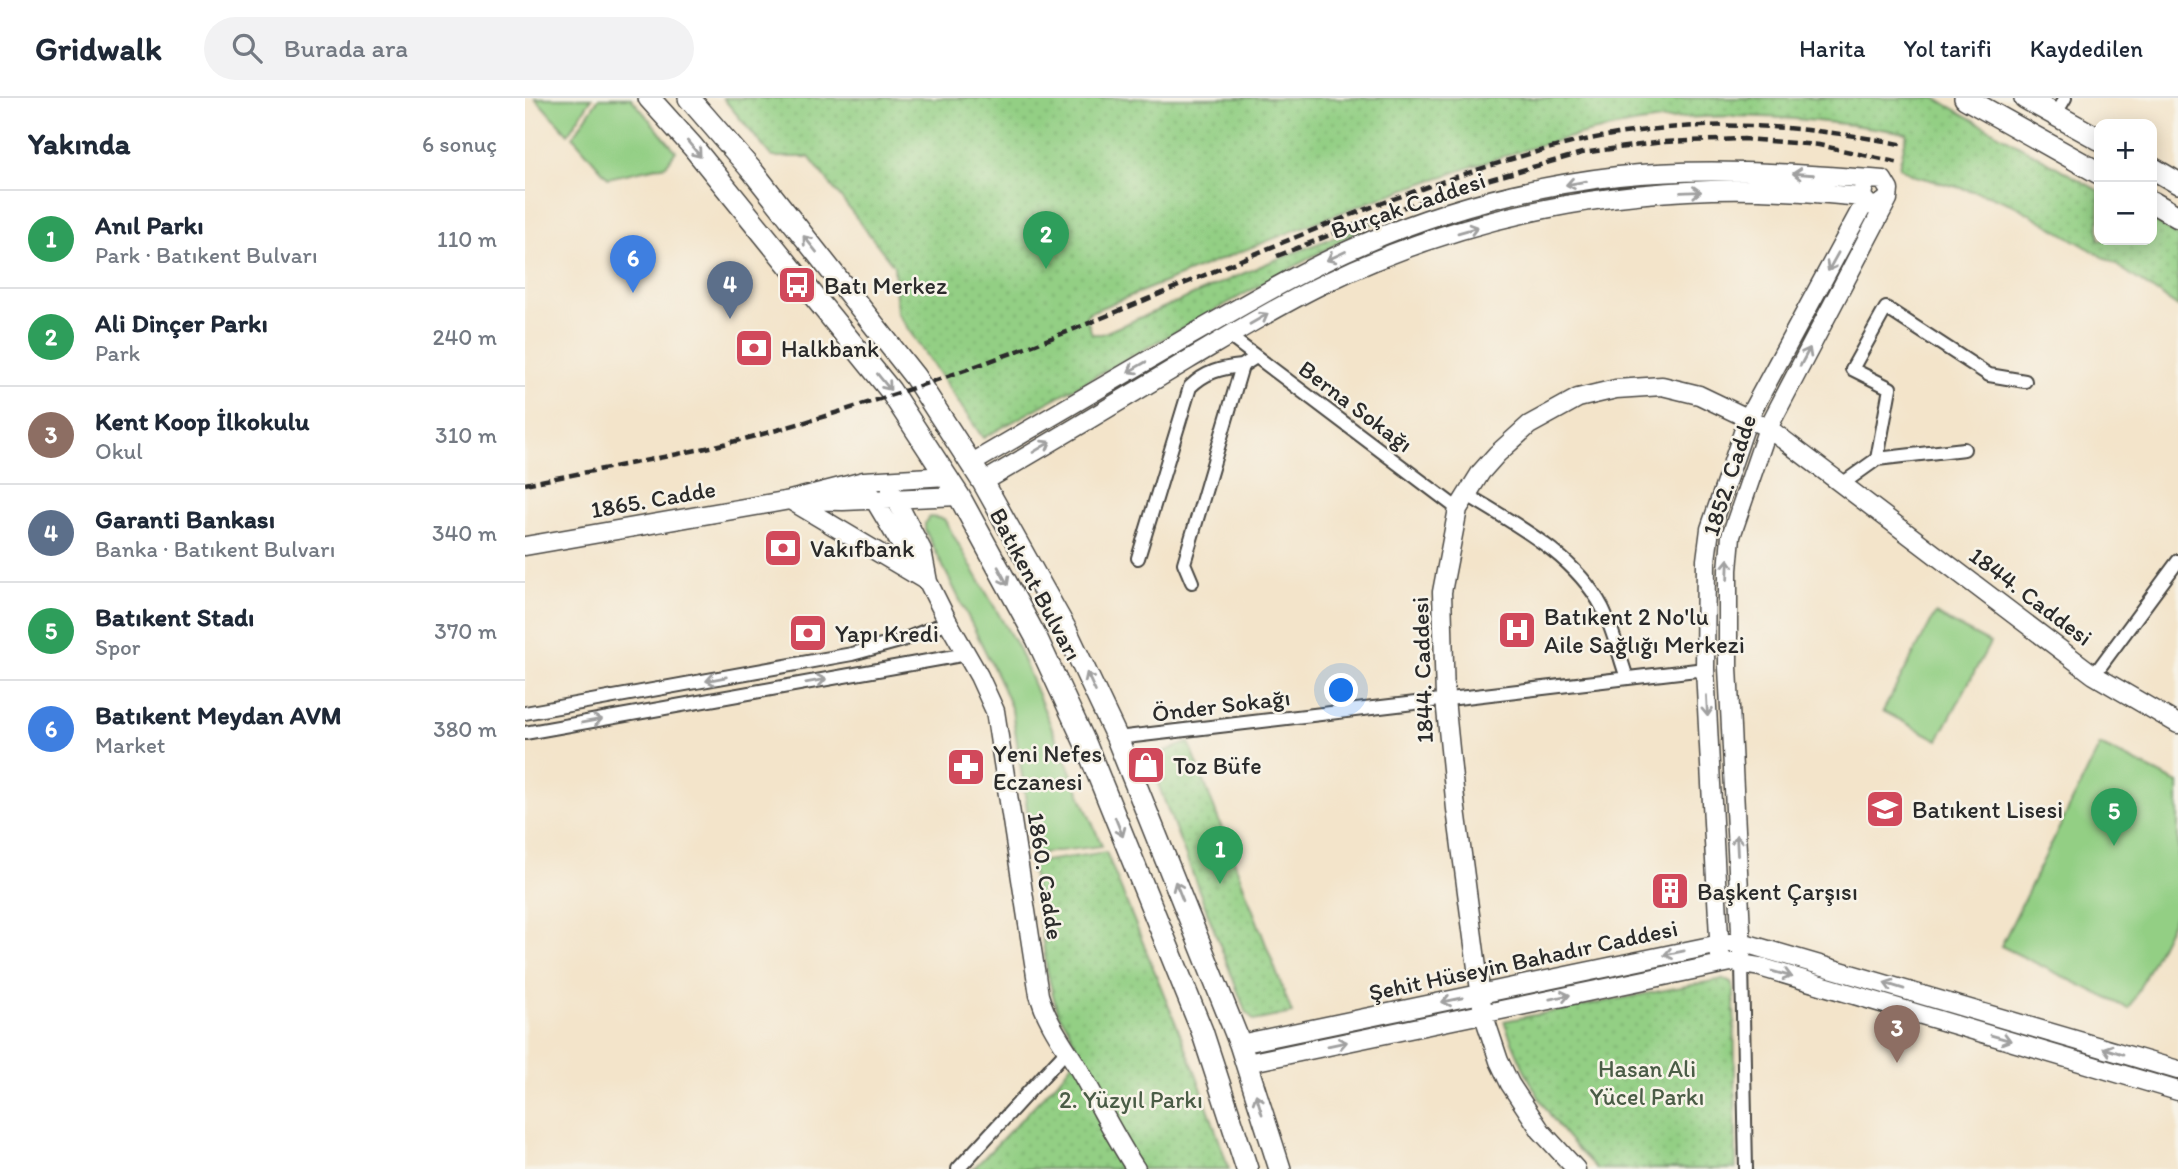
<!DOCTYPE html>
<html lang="tr">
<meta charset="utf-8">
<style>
:root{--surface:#fff;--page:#f2f2f3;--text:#1f2937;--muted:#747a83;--line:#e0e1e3;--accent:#7c3aed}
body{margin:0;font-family:Itim,sans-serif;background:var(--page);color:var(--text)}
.controls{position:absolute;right:21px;top:21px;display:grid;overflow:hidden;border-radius:14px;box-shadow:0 4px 18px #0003}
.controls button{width:63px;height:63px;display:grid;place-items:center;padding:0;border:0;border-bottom:2px solid var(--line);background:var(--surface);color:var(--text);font:35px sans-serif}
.you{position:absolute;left:817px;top:593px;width:24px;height:24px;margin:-18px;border:5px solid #fff;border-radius:50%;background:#1a73e8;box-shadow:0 0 0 10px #1a73e833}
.badge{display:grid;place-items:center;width:46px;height:46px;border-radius:50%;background:var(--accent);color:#fff;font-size:23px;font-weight:700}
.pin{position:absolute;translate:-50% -58px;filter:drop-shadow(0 2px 4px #0008)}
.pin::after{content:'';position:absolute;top:37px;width:24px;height:21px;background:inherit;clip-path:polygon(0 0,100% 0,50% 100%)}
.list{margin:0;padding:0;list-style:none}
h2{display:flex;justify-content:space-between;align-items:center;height:91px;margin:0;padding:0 28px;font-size:30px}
h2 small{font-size:23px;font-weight:400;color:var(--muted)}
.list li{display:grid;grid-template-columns:46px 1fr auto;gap:21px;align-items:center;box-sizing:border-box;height:98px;padding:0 28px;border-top:2px solid var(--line)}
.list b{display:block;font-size:26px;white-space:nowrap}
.list p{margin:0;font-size:23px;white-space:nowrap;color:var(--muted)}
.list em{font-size:23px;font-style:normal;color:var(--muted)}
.icon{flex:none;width:38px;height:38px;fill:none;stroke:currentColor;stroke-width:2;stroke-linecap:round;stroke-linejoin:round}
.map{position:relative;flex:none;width:1653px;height:1071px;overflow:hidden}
header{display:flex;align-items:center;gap:42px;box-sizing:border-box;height:98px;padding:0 35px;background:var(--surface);border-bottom:2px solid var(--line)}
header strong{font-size:33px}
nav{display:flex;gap:38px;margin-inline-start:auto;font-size:24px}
.search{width:490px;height:63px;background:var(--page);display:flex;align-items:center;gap:18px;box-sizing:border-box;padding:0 24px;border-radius:38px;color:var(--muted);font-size:26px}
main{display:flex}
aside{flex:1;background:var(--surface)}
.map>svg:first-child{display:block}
.grass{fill:#93cf84;stroke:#5f7d58;stroke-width:2}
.park{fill:url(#park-dots);stroke:#5f7d58;stroke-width:2}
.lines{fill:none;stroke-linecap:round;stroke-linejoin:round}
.street-casing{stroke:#494743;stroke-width:16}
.secondary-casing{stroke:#494743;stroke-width:21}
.primary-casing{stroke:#494743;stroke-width:24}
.street{stroke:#fff;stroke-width:12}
.secondary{stroke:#fff;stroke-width:18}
.primary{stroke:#fff;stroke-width:21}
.rail{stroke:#2b2b2b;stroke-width:4.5;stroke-dasharray:10 5;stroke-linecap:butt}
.oneway{stroke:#a0a0a0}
.labels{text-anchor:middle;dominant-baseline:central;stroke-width:5;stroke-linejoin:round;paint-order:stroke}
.street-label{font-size:24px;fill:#2b2b2b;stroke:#f7f3e8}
.poi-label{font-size:24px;fill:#2b2b2b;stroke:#f7f3e8;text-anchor:start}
.park-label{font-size:24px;fill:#4a5c46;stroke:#f7f3e8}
</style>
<header>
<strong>Gridwalk</strong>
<div class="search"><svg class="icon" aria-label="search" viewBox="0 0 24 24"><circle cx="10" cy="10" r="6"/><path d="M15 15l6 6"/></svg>Burada ara</div>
<nav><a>Harita</a><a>Yol tarifi</a><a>Kaydedilen</a></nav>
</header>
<main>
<aside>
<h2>Yakında<small>6 sonuç</small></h2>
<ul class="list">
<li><span class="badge" style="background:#2e9e5b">1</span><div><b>Anıl Parkı</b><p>Park · Batıkent Bulvarı</p></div><em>110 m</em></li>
<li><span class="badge" style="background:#2e9e5b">2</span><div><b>Ali Dinçer Parkı</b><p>Park</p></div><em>240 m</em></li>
<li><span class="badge" style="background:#8d6e63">3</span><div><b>Kent Koop İlkokulu</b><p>Okul</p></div><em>310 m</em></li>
<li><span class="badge" style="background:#5c6f8a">4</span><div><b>Garanti Bankası</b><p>Banka · Batıkent Bulvarı</p></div><em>340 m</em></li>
<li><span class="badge" style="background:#2e9e5b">5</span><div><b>Batıkent Stadı</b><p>Spor</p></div><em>370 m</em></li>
<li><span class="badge" style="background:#3f7fe0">6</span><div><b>Batıkent Meydan AVM</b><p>Market</p></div><em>380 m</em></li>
</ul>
</aside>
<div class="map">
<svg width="1653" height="1071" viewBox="0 0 1653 1071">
<defs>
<pattern id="park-dots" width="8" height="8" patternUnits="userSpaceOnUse" patternTransform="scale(1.75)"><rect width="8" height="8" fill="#93cf84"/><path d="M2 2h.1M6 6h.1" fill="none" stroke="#7fb272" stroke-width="1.8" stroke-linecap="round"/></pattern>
</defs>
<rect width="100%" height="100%" fill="#f7f3e8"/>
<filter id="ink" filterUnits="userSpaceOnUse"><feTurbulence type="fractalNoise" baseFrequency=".0143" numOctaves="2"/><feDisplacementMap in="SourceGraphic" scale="14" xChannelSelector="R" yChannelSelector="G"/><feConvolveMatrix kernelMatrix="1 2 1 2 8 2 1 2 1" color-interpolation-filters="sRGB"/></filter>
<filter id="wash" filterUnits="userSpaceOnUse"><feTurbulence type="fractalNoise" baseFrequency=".00686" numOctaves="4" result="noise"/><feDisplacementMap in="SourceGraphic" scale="28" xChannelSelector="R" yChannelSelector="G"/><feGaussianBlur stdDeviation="1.57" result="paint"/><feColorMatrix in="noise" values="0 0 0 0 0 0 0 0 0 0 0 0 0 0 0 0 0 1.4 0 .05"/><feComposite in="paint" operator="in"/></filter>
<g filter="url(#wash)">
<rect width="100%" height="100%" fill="#f3e4ca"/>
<path class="grass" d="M10,0H67L43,36Z
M74,0H106L151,53L141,67L83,80L48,39Z
M405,419L419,421L493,550L577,748L509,756L487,612L473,579L400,432V425Z
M1410,516L1465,545L1413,642L1358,613Z
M1575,647L1653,685V812L1604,911L1476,848Z"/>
<path class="park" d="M198,0H1410L1574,93V142H1627V122L1653,138V209L1590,166L1491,108L1463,97L1390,78L1374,69L1382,35C1294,21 1203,11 1114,25C1049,35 987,55 925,76C803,116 684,167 565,214L561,218L567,236H577L750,162L854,122L458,340L372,215L369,168L284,59H247Z
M664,644L767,915L729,923L720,912L623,660Z
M581,754L671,975L704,1071H448L532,984L554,956L543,929L533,915L528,897L522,872L506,765Z
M1198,881L1206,885L1209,892L1211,1071H1072C1024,1026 1002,984 979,923Z"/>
</g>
<g filter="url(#ink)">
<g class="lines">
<defs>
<path id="street" d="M1530,17L1540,0
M704,238L933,411
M1352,361L1439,351
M1317,386L1352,361L1365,290L1327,271L1361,210L1464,277L1500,283
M941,396C989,426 1049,456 1077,509C1088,531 1094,557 1102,580
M613,460L665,289C680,274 696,270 717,268
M667,484L659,465L717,268L731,259
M1569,577L1653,463
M0,615L327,556L375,543L423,524
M0,635L442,556
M592,640L1180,571
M1217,865L1221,1071
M433,1071L542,952"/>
<path id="secondary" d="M447,365C518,323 590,282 661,240C719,207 777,172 838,146C918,111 1007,88 1093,78C1177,69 1262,75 1346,81
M422,378L339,383L265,402L318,403L434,398
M458,384C527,344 595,303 663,262C707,236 751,209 796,187C938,117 1101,85 1258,93C1285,94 1311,97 1337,99
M344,393L378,450L403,484L397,452L366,392
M0,448L265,402L403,484L423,524L454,578L470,613L514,897C522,924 537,944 552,968C572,1002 589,1038 611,1071
M1217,854L1203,569V472L1206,438L1243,330L1363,101L1364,92L1358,82L1346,81L1339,86L1337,99L1344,107L1352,108L1363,101
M1195,858L1180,571L1181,462L1185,431L1223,320L1340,104
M715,946L1195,846L1216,844L1653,972
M722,965L1206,864L1235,869L1653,993
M1051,1071L1016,1033L985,986L974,963L958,915L931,711L920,601L917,494L933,411L956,374L972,356L1004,327L1053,300L1091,291L1137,288L1174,297L1243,330L1569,577L1653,626"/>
<path id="primary" d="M124,0L168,49L365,292L434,398L512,541L561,647L677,933L722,1071
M164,0L229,75L390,279L458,384L541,532L592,640L715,946L755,1071
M1440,0L1574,75
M1500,0L1574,41
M1627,70L1653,85
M1627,104L1653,119"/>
</defs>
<use href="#street" class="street-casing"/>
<use href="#secondary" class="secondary-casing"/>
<use href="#primary" class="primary-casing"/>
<use href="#street" class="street"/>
<use href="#secondary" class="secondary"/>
<use href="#primary" class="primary"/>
<path class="rail" d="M752,158L853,118L948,86L1057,55L1137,44L1219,41L1294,47L1375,65
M0,386C66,373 133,361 199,346C299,321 398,288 495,252C639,198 779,130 925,81C984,61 1045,42 1107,34C1198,21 1290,29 1380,47"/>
</g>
<defs><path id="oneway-shaft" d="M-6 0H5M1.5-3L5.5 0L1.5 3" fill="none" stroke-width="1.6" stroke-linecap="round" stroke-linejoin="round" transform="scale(1.75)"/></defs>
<g class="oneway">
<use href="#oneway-shaft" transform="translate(169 51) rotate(50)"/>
<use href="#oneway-shaft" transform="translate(1278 76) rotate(-176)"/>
<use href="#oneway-shaft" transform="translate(1051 85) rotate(170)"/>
<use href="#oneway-shaft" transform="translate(1166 94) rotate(-2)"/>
<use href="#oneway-shaft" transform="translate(943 132) rotate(-16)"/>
<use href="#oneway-shaft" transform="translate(285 146) rotate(-129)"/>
<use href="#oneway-shaft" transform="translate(811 158) rotate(155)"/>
<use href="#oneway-shaft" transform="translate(1308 164) rotate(119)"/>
<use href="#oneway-shaft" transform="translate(734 221) rotate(-30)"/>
<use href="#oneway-shaft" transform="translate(1280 259) rotate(-62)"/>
<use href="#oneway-shaft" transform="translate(612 269) rotate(150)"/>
<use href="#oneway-shaft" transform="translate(359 284) rotate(51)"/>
<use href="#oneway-shaft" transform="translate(517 349) rotate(-31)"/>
<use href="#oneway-shaft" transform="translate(1203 471) rotate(-88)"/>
<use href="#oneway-shaft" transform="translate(478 478) rotate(62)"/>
<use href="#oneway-shaft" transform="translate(191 581) rotate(169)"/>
<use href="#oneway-shaft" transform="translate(291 583) rotate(-10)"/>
<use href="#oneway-shaft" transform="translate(566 584) rotate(-115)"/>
<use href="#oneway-shaft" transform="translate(1182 608) rotate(87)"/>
<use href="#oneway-shaft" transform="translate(67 623) rotate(-10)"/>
<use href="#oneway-shaft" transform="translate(594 729) rotate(68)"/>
<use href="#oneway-shaft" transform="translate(1212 747) rotate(-93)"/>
<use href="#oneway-shaft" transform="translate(654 793) rotate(-112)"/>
<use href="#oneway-shaft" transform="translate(1149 855) rotate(168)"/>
<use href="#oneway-shaft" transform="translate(1257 876) rotate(16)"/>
<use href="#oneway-shaft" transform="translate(1369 888) rotate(-163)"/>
<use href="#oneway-shaft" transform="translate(1035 899) rotate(-12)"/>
<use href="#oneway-shaft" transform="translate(927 902) rotate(168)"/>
<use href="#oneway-shaft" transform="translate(1476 940) rotate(16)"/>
<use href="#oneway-shaft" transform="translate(812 946) rotate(-12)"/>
<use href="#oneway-shaft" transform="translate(1588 953) rotate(-163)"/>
<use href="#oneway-shaft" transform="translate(734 1006) rotate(-107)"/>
</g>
</g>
<defs>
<symbol id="bus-square" viewBox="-11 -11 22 22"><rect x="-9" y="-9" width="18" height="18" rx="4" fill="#d1495b" stroke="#f7f3e8"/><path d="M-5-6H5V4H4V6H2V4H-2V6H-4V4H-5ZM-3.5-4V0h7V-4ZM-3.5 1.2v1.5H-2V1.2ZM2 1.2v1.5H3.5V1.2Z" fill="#fff"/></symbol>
<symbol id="bank-square" viewBox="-11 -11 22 22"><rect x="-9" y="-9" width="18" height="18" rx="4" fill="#d1495b" stroke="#f7f3e8"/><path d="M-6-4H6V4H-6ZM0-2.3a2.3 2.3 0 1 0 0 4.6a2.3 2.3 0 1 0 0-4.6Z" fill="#fff"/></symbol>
<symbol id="hospital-square" viewBox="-11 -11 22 22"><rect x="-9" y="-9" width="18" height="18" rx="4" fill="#d1495b" stroke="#f7f3e8"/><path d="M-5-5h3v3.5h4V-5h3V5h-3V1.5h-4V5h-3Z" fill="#fff"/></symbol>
<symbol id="shop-square" viewBox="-11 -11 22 22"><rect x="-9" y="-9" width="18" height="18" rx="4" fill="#d1495b" stroke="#f7f3e8"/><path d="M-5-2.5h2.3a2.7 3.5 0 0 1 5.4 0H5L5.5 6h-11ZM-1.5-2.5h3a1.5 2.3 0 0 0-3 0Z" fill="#fff"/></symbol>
<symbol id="pharmacy-square" viewBox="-11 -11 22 22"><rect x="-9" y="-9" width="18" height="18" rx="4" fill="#d1495b" stroke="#f7f3e8"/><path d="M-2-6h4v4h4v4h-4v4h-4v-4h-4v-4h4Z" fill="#fff"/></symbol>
<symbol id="school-square" viewBox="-11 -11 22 22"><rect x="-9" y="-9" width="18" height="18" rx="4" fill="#d1495b" stroke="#f7f3e8"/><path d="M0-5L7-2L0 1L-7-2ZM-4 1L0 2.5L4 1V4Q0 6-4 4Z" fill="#fff"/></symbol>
<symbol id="building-square" viewBox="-11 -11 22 22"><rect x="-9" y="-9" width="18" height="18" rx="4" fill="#d1495b" stroke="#f7f3e8"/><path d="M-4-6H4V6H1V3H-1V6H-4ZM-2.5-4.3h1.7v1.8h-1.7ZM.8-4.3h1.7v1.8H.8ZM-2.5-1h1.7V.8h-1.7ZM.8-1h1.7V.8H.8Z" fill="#fff"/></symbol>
</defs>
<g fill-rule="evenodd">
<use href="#bus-square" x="250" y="165" width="44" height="44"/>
<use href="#bank-square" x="207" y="228" width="44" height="44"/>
<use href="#bank-square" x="236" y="428" width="44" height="44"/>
<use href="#hospital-square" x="970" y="510" width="44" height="44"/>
<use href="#bank-square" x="261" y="513" width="44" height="44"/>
<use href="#shop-square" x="599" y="645" width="44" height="44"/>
<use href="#pharmacy-square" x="419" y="647" width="44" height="44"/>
<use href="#school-square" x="1338" y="689" width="44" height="44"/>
<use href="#building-square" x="1123" y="771" width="44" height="44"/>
</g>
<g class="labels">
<g class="street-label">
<text transform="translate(883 107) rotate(-19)">Burçak Caddesi</text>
<text transform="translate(831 308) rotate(37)">Berna Sokağı</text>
<text transform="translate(1204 377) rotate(-72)">1852. Cadde</text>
<text transform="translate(128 401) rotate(-10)">1865. Cadde</text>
<text transform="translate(511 486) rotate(62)">Batıkent Bulvarı</text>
<text transform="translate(1506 498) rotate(37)">1844. Caddesi</text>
<text transform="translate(897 572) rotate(-92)">1844. Caddesi</text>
<text transform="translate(696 607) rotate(-7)">Önder Sokağı</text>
<text transform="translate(521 778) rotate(81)">1860. Cadde</text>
<text transform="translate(998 862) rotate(-12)">Şehit Hüseyin Bahadır Caddesi</text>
</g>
<g class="poi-label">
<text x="299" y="187">Batı Merkez</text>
<text x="256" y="250">Halkbank</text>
<text x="285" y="450">Vakıfbank</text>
<text x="1019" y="518">Batıkent 2 No'lu<tspan x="1019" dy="28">Aile Sağlığı Merkezi</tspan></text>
<text x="310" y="535">Yapı Kredi</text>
<text x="468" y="655">Yeni Nefes<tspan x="468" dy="28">Eczanesi</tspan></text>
<text x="648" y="667">Toz Büfe</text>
<text x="1387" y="711">Batıkent Lisesi</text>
<text x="1172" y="793">Başkent Çarşısı</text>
</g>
<g class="park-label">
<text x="1122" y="970">Hasan Ali<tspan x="1122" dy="28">Yücel Parkı</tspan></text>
<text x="606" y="1001">2. Yüzyıl Parkı</text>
</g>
</g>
</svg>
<div class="controls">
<button>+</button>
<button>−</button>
</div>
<div class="you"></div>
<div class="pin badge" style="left:695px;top:786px;background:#2e9e5b">1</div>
<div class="pin badge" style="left:521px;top:171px;background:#2e9e5b">2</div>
<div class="pin badge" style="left:1372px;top:965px;background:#8d6e63">3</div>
<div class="pin badge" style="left:205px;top:221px;background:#5c6f8a">4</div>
<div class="pin badge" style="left:1589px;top:748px;background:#2e9e5b">5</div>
<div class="pin badge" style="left:108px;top:195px;background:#3f7fe0">6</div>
</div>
</main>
